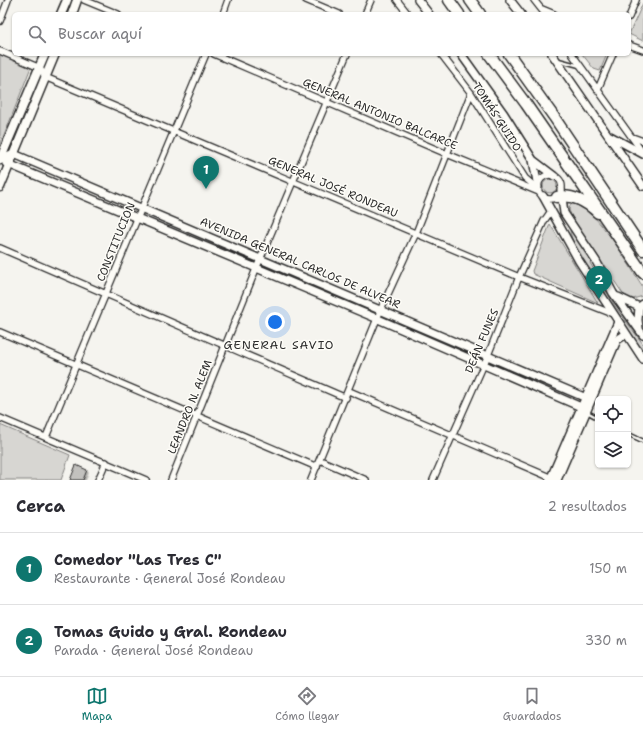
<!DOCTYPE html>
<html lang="es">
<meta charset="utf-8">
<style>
:root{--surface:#fff;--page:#f7f7f7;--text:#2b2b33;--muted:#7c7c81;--line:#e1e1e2;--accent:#0f766e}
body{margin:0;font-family:"Shantell Sans",sans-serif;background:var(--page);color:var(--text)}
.controls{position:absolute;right:12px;bottom:12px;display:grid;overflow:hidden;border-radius:6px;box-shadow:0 1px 3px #0004}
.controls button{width:36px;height:36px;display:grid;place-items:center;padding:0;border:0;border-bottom:1px solid var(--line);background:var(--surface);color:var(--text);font:20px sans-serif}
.you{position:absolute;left:275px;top:322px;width:14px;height:14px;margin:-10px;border:3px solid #fff;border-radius:50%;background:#1a73e8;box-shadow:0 0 0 6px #1a73e833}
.badge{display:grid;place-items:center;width:26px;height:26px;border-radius:50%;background:var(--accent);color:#fff;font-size:13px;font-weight:700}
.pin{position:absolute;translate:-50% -33px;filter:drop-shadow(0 1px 2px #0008)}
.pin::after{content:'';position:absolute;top:21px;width:14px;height:12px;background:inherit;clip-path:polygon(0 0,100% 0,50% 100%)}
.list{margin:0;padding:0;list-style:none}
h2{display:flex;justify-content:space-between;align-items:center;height:52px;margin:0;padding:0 16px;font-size:17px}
h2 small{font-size:13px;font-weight:400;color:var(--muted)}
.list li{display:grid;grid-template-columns:26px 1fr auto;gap:12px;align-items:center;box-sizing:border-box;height:72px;padding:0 16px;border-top:1px solid var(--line)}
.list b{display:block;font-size:15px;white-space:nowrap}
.list p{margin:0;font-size:13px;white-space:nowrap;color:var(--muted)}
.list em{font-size:13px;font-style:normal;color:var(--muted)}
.icon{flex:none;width:22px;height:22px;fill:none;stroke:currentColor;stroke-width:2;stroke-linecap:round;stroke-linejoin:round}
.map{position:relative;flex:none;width:643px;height:480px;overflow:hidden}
.search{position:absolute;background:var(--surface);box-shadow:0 1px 3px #0004;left:12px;right:12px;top:12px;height:44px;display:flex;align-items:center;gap:10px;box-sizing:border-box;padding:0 14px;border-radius:6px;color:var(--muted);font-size:15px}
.sheet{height:196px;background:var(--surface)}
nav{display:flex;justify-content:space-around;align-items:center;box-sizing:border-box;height:56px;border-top:1px solid var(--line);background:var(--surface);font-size:11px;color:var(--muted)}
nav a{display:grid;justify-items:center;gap:2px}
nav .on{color:var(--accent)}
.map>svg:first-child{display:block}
.green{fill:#d7d6d2;stroke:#81807e}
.building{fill:#c2c1be;stroke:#2b2b2b;filter:url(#shadow)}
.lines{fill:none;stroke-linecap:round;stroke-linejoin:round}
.service-casing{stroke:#2b2b2b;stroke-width:5.5}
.minor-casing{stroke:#2b2b2b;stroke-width:8}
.tertiary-casing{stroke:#2b2b2b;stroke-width:10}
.secondary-casing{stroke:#2b2b2b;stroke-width:10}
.primary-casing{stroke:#2b2b2b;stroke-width:11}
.motorway-casing{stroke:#2b2b2b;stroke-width:13}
.service{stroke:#fdfcf7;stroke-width:2.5}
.minor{stroke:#fdfcf7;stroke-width:5.5}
.tertiary{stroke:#fdfcf7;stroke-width:7}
.secondary{stroke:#fdfcf7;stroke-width:7}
.primary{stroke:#fdfcf7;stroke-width:8}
.motorway{stroke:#fdfcf7;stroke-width:10}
.labels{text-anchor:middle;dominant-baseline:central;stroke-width:3;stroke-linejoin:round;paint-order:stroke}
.street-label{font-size:11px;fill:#2b2b2b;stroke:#fdfcf7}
.neighbourhood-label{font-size:12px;letter-spacing:1px;fill:#2b2b2b;stroke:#fdfcf7}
</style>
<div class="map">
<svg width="643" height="480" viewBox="0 0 643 480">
<defs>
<filter id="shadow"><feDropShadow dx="1.5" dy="2.5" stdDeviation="0" flood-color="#0004"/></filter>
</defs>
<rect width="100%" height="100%" fill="#f5f4ef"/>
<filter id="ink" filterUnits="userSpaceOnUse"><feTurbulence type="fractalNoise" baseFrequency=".025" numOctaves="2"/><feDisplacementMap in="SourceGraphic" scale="8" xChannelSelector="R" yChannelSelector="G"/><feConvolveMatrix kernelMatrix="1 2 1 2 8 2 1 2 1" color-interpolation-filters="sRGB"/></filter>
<g filter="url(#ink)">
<path class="green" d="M643,3V41L629,34Z
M0,53L29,64L31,67L0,146Z
M582,54H607L600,71L594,69Z
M543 186a7 7 0 1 1 14 0a7 7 0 1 1-14 0Z
M573,204C598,208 629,266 643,287V296L633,299L623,294L572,217L569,210L570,205Z
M550,224L598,303L533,274L532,271Z
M570,229L592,260L590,263L615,306L643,344V351C629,331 568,248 570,229Z
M0,425L70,455L61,480H0Z"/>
<path class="building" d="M76,465L87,470L83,480H70Z"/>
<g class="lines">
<defs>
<path id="service" d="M558,60L580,66
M587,412L598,418
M628,434L643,441"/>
<path id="minor" d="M84,0L118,14
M306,0L339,14
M397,0L408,14
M534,0L545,14
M542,9L554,14
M223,14L228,0
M365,14L371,0
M629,17L636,0
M0,21L8,0
M629,45L643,50
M0,51L40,68L45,77L519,277L613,314
M214,54L447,154L539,192
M441,54L471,93L525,178L538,189
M572,54L643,153
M598,89L613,54
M632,137L643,141
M538 187a12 12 0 1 1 24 0a12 12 0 1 1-24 0Z
M0,248L346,398
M0,332L317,467
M349,391L554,479
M0,418L146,480
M46,437L206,54
M320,460L366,480
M98,480L106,462
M171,480L256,269L347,54
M311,480L381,309L416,233L471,93
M433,480L488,355L519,277L544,221L551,211"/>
<path id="tertiary" d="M418,0L429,14
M461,54L504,114L533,160L538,187
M0,160L14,154L591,400
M533,160L554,176
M6,163L378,319L581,407L586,412
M550,480L618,322
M557,480L617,340L626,334"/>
<path id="secondary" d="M510,0L521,14
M552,54L643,186
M610,136L643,154
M561,190L564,213L596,261L613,293L643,335
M543,196L579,261L643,359
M618,297L639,307
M639,328L638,320L639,307L643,304"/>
<path id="primary" d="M61,14L67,0
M72,14L77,0
M0,160L45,54
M0,187L55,54"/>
<path id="motorway" d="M449,0L459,14
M470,0L480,14
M489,54L526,104L643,273
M509,54L554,117L643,250
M557,197C572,194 587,202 598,213"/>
</defs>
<use href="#service" class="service-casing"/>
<use href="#minor" class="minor-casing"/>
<use href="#tertiary" class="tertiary-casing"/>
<use href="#secondary" class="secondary-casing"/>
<use href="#primary" class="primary-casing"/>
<use href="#motorway" class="motorway-casing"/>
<use href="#service" class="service"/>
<use href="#minor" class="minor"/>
<use href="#tertiary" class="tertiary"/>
<use href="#secondary" class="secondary"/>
<use href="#primary" class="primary"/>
<use href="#motorway" class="motorway"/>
</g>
</g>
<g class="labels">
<g class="street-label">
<text transform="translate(380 114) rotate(23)">GENERAL ANTONIO BALCARCE</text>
<text transform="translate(497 117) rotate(57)">TOMÁS GUIDO</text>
<text transform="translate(333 187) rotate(23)">GENERAL JOSÉ RONDEAU</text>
<text transform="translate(116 242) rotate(-68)">CONSTITUCION</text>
<text transform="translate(300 263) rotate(23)">AVENIDA GENERAL CARLOS DE ALVEAR</text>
<text transform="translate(482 341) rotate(-67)">DEÁN FUNES</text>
<text transform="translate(190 407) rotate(-68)">LEANDRO N. ALEM</text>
</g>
<g class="neighbourhood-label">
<text x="279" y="345">GENERAL SAVIO</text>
</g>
</g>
</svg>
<div class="controls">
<button><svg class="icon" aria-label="locate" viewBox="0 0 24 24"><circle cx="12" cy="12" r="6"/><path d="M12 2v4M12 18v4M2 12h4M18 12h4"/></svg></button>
<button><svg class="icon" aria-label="layers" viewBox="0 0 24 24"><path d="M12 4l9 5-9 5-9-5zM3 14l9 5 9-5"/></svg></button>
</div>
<div class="you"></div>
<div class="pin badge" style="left:206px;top:189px">1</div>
<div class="pin badge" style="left:599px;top:299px">2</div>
<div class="search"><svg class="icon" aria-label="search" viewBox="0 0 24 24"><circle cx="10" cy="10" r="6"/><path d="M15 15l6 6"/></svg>Buscar aquí</div>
</div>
<section class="sheet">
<h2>Cerca<small>2 resultados</small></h2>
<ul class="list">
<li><span class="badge">1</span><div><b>Comedor &quot;Las Tres C&quot;</b><p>Restaurante · General José Rondeau</p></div><em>150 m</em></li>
<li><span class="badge">2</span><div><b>Tomas Guido y Gral. Rondeau</b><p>Parada · General José Rondeau</p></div><em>330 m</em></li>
</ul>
</section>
<nav>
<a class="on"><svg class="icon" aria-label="map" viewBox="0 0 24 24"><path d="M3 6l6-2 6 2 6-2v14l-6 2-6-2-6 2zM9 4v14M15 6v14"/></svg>Mapa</a>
<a><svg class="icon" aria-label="directions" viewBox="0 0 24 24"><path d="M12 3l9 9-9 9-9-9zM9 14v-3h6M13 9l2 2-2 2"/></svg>Cómo llegar</a>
<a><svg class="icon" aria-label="saved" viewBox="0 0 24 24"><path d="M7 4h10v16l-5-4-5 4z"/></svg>Guardados</a>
</nav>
